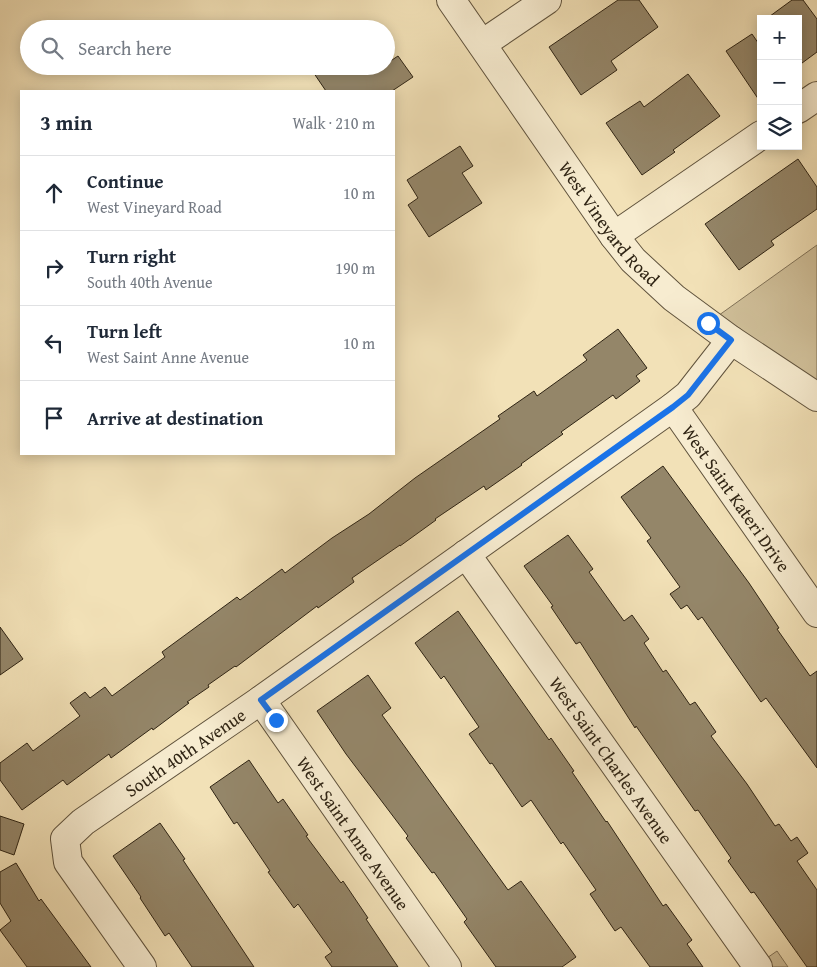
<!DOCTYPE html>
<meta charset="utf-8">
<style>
:root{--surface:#fff;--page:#f6f6f7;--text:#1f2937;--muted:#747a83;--line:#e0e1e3}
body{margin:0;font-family:"Gentium Book Plus",serif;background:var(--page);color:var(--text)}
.controls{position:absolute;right:15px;top:15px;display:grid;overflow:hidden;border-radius:0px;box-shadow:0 2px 12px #0003}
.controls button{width:45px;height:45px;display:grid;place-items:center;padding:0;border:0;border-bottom:1px solid var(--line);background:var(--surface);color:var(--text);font:25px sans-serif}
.stop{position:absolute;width:15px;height:15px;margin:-11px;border:4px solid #1a73e8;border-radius:50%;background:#fff}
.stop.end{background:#1a73e8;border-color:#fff;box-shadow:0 1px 5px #0008}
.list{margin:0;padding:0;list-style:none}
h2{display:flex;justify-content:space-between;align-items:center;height:65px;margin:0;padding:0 20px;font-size:21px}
h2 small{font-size:16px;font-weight:400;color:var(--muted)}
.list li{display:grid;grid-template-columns:32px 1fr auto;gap:15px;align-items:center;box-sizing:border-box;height:75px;padding:0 20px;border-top:1px solid var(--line)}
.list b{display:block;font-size:19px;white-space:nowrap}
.list p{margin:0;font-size:16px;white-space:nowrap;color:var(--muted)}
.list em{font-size:16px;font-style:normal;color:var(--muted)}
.icon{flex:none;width:28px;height:28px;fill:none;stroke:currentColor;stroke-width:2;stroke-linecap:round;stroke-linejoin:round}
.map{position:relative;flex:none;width:817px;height:967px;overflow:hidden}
.search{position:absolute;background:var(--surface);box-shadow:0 2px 12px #0003;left:20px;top:20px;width:375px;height:55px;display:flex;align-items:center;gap:12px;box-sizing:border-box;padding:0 18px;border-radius:28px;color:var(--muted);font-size:19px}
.panel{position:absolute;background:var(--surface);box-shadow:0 2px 12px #0003;left:20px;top:90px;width:375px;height:365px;border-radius:0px}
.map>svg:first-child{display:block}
.green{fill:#d1c19b;stroke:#807258}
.building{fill:#948669;stroke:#2f2414}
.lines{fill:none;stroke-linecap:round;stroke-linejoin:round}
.minor-casing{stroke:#60533d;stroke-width:30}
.minor{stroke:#f7ecd0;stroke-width:28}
.route{stroke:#1a73e8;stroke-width:6}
.labels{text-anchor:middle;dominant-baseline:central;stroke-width:4;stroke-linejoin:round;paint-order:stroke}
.street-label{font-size:18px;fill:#2f2414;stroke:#f7ecd0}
</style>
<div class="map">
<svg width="817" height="967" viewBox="0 0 817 967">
<rect width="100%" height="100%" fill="#f2e1b7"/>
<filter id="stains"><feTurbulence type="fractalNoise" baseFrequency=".004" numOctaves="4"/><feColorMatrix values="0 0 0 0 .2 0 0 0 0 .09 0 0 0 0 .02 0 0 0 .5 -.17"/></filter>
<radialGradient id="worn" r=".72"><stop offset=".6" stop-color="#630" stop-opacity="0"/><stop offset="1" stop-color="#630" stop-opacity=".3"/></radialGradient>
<path class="green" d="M817,245V397L708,323Z
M777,951L788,967H754Z"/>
<path class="building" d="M618,0H639L658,27L611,61L617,70L581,95L549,47Z
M792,0H803L817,19V52L798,66V19H766Z
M752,34L761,47V103L726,51Z
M398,56L413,77L392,91H326L309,66H386V64Z
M688,74L720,116L673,150L675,152L642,175L606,123L640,101L644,107Z
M460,146L473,166L462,173L482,203L429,237L408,205L418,198L407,180Z
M798,159L817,187V209L771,241L774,245L739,270L705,224Z
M618,329L647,368L636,376L640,381L616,399L613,395L561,432L563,434L521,464L522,465L486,490L484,486L435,519L436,520L400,546V545L352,578L354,582L318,608L317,606L236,667L235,666L208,685L209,687L187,702L189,703L153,730L152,728L111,758L109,754L67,785L63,780L22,810L0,780V763L27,743L33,751L80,716L70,703L85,692L90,698L105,687L112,696L165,657L162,652L237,597L240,600L282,569L285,573L332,538L369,514L415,478L500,419L498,416L534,391L537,396L587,360L583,355Z
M663,466L749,583L779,628L777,629L810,676L817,671V768L766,698L761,702L702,617L698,620L687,605L681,609L670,594L680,587L647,541L651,538L621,497Z
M568,535L593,569L589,572L624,621L632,615L649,639L644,643L663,672L666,670L690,705L695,702L716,732L711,736L747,784L775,826L779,824L791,841L797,837L808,853L797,861L817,890V967H807L754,892L751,893L728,861L731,858L698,810L695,811L636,726L635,728L580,642L576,644L551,607L553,606L524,566Z
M458,611L549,740L551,738L574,771L572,772L606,822L607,821L663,906L666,904L692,940L687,944L703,967H650L621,927L615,931L590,894L596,890L563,842L561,844L531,800L522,807L492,763L490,764L469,734L479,727L444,676L441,679L415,643Z
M0,627L23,659L0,675Z
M368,675L391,708L382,715L508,890L521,881L576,957L562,967H496L464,922L467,919L434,872L432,873L406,838L408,836L346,754L317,711Z
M249,760L278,803L283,799L308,835L306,836L341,883L343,881L368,918L366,919L398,967H332L325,957L332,952L298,904L294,908L268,872L270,871L237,822L234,824L210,787Z
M0,816L24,824L14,855L0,850Z
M160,823L185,859L183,860L254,967H192L169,933L165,936L140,898L141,897L113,856Z
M16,863L39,901L41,899L91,967H27L0,930L11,921L0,903V872Z"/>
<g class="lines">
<defs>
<g id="minor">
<path id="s1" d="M451,0L614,236L633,260L674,298L731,340L817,397"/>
<path d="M482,44L547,0"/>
<path d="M798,109L817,96"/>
<path d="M614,236L761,135"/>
<path id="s2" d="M673,407L817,613"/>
<path id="s3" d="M466,554L758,967"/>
<path id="s4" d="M261,700L447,967"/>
<path id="s5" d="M142,967L68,862L65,839L83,822L261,700L673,407L688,395L731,340"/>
</g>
</defs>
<use href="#minor" class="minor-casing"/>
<use href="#minor" class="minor"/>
</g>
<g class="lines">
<path class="route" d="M276,720L261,700L673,407L688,395L731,340L708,323"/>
</g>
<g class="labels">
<g class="street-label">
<text stroke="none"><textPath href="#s1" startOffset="274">West Vineyard Road</textPath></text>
<text stroke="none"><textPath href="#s2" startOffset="111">West Saint Kateri Drive</textPath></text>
<text stroke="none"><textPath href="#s5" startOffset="300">South 40th Avenue</textPath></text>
<text stroke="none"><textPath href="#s3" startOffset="252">West Saint Charles Avenue</textPath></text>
<text stroke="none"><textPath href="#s4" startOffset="162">West Saint Anne Avenue</textPath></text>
</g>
</g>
<rect width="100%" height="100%" filter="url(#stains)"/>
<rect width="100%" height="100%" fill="url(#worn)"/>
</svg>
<div class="controls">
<button>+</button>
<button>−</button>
<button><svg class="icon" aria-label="layers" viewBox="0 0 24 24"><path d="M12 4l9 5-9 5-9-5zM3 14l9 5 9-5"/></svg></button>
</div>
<div class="stop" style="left:708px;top:323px"></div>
<div class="stop end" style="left:276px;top:720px"></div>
<div class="search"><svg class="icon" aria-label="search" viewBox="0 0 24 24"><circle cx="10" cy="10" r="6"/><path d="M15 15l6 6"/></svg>Search here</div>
<section class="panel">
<h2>3 min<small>Walk · 210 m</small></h2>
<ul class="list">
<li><svg class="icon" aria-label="ahead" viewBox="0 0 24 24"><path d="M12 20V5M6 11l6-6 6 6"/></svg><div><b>Continue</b><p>West Vineyard Road</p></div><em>10 m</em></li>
<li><svg class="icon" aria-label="right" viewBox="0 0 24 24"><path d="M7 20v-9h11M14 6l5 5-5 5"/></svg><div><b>Turn right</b><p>South 40th Avenue</p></div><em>190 m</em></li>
<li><svg class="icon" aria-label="left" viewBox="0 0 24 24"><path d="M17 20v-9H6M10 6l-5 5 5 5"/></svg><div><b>Turn left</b><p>West Saint Anne Avenue</p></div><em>10 m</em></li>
<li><svg class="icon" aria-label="arrive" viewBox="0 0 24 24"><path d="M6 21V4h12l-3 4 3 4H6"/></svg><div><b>Arrive at destination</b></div></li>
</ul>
</section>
</div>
